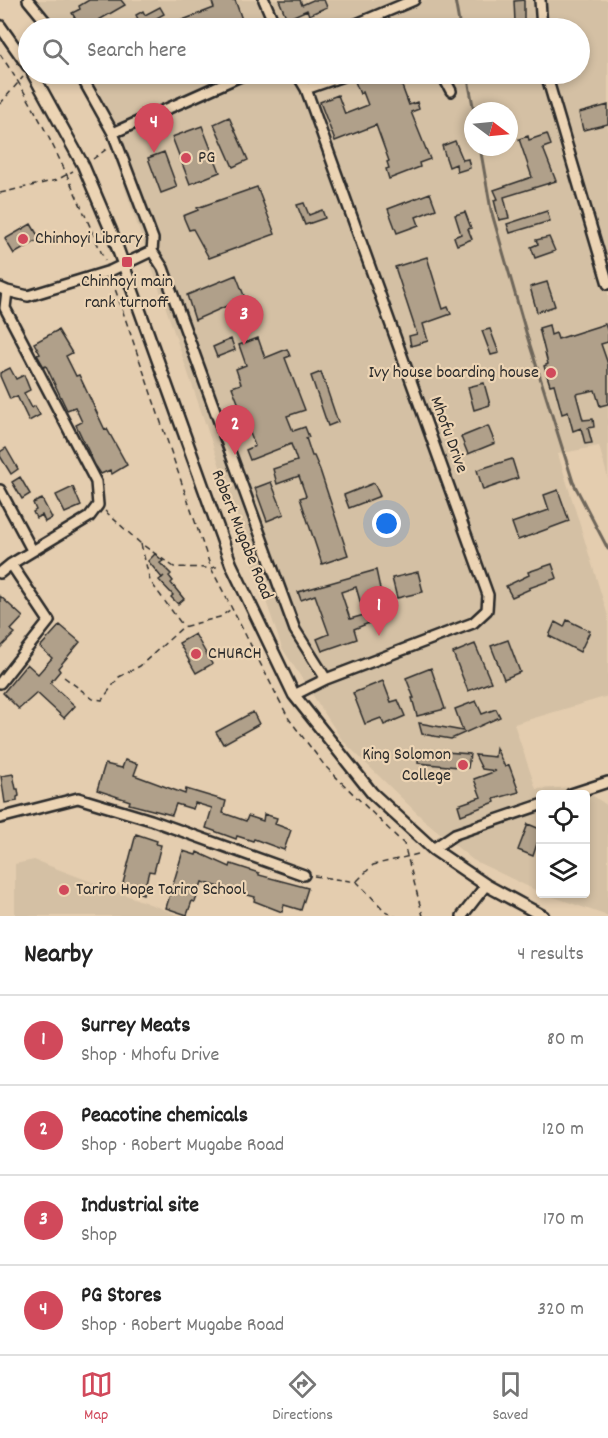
<!DOCTYPE html>
<meta charset="utf-8">
<style>
:root{--surface:#fff;--page:#f6f6f6;--text:#222;--muted:#767676;--line:#e0e0e0;--accent:#d1495b}
body{margin:0;font-family:Dekko,sans-serif;background:var(--page);color:var(--text)}
.controls{position:absolute;right:18px;bottom:18px;display:grid;overflow:hidden;border-radius:6px;box-shadow:0 3px 9px #0003}
.controls button{width:54px;height:54px;display:grid;place-items:center;padding:0;border:0;border-bottom:2px solid var(--line);background:var(--surface);color:var(--text);font:30px sans-serif}
.compass{position:absolute;left:464px;top:102px;width:54px;height:54px;border-radius:50%;background:var(--surface);box-shadow:0 3px 9px #0003;rotate:106deg}
.you{position:absolute;left:387px;top:524px;width:21px;height:21px;margin:-15px;border:4px solid #fff;border-radius:50%;background:#1a73e8;box-shadow:0 0 0 9px #1a73e833}
.badge{display:grid;place-items:center;width:39px;height:39px;border-radius:50%;background:var(--accent);color:#fff;font-size:20px;font-weight:700}
.pin{position:absolute;translate:-50% -50px;filter:drop-shadow(0 2px 3px #0008)}
.pin::after{content:'';position:absolute;top:32px;width:21px;height:18px;background:inherit;clip-path:polygon(0 0,100% 0,50% 100%)}
.list{margin:0;padding:0;list-style:none}
h2{display:flex;justify-content:space-between;align-items:center;height:78px;margin:0;padding:0 24px;font-size:26px}
h2 small{font-size:20px;font-weight:400;color:var(--muted)}
.list li{display:grid;grid-template-columns:39px 1fr auto;gap:18px;align-items:center;box-sizing:border-box;height:90px;padding:0 24px;border-top:2px solid var(--line)}
.list b{display:block;font-size:22px;white-space:nowrap}
.list p{margin:0;font-size:20px;white-space:nowrap;color:var(--muted)}
.list em{font-size:20px;font-style:normal;color:var(--muted)}
.icon{flex:none;width:33px;height:33px;fill:none;stroke:currentColor;stroke-width:2;stroke-linecap:round;stroke-linejoin:round}
.map{position:relative;flex:none;width:608px;height:916px;overflow:hidden}
.search{position:absolute;background:var(--surface);box-shadow:0 3px 9px #0003;left:18px;right:18px;top:18px;height:66px;display:flex;align-items:center;gap:15px;box-sizing:border-box;padding:0 21px;border-radius:33px;color:var(--muted);font-size:22px}
.sheet{height:438px;background:var(--surface)}
nav{display:flex;justify-content:space-around;align-items:center;box-sizing:border-box;height:84px;border-top:2px solid var(--line);background:var(--surface);font-size:16px;color:var(--muted)}
nav a{display:grid;justify-items:center;gap:3px}
nav .on{color:var(--accent)}
.map>svg:first-child{display:block}
.built{fill:#d4c0a4;fill-rule:evenodd}
.lines{fill:none;stroke-linecap:round;stroke-linejoin:round}
.stream{stroke:#6e665a;stroke-width:3}
.building{fill:#b0a08a;stroke:#2b2b2b;stroke-width:1.5;fill-rule:evenodd}
.minor-casing{stroke:#2b2b2b;stroke-width:14}
.major-casing{stroke:#2b2b2b;stroke-width:15}
.path{stroke:#2b2b2b;stroke-width:1.5;stroke-dasharray:6 4.5;stroke-linecap:butt}
.minor{stroke:#ecd4b4;stroke-width:9}
.major{stroke:#ecd4b4;stroke-width:10}
.poi-dot{fill:#d1495b;stroke:#ecd4b4;stroke-width:2}
.labels{text-anchor:middle;dominant-baseline:central;stroke-width:4.5;stroke-linejoin:round;paint-order:stroke}
.poi-label{font-size:18px;fill:#2b2b2b;stroke:#ecd4b4;text-anchor:start}
.street-label{font-size:18px;fill:#2b2b2b;stroke:#ecd4b4}
</style>
<div class="map">
<svg width="608" height="916" viewBox="0 0 608 916">
<rect width="100%" height="100%" fill="#e4cdaf"/>
<filter id="ink" filterUnits="userSpaceOnUse"><feTurbulence type="fractalNoise" baseFrequency=".0167" numOctaves="2"/><feDisplacementMap in="SourceGraphic" scale="12" xChannelSelector="R" yChannelSelector="G"/><feConvolveMatrix kernelMatrix="1 2 1 2 8 2 1 2 1" color-interpolation-filters="sRGB"/></filter>
<g filter="url(#ink)">
<path class="built" d="M22,0H608V478L599,446L558,454L608,616V696L514,724L536,789L580,787L608,806V916L545,894H586V794H540V892L533,889L473,860L423,819L342,740L282,648L104,127L73,74H580V28H46ZM473,111H509V147H473Z
M34,860L181,916H15V864Z"/>
<g class="lines">
<path class="stream" d="M455,0L460,28
M467,74L474,111
M480,147L491,210L528,339L573,482L608,549"/>
</g>
<path class="building" d="M89,0H121L125,5L85,28H81L72,13L80,9L79,6Z
M217,0H235L245,28H183L180,21L214,8L212,2Z
M279,0H300L302,5L313,0H324L327,7L309,15L307,10L287,19Z
M524,0V22H515L514,1Z
M160,7L164,14L153,20L154,23L145,28H121L138,19L136,15L143,11L145,15Z
M369,74H387L390,82L399,78L409,105L417,102L419,109L411,112L430,159L419,163L420,167L389,179L386,169L389,168L387,162L389,161L376,125L335,141L320,102L338,95L345,114L368,105L363,92L360,94L354,79Z
M608,105V124L583,130L579,113Z
M229,117L248,160L233,167L214,124Z
M202,126L220,172L190,184L172,137Z
M547,134L551,145L543,148L556,181L504,197L509,218L499,220L494,200L498,199L494,190L532,177L519,139L528,136L529,140Z
M455,141L463,160L468,159L470,168L457,172L456,164L449,167L442,146Z
M164,152L177,187L161,193L148,158Z
M257,187L275,234L209,258L193,229L189,230L183,216L198,210L197,208Z
M430,193L436,209L416,217L419,225L397,233L388,209Z
M304,203L309,215L322,210L325,218L305,225L297,205Z
M547,211L550,221L510,233L507,224Z
M465,212L471,228L468,229L472,239L457,245L454,237L461,234L455,215Z
M31,224L40,239L14,254L5,239Z
M549,237L555,251L535,258L531,247L538,244L536,240Z
M427,257L443,309L448,307L451,314L423,324L428,341L411,346L409,336L417,334L395,267Z
M236,275L245,298L195,320L187,295Z
M547,282L555,306L537,312L530,287Z
M605,324L608,332V342L601,344L608,364V404L600,406L595,390L576,394L583,420L593,419L594,427L588,428L592,443L585,444L581,428L573,431L568,412L562,414L554,384L550,385L544,366L548,364L539,328L549,325L551,335L556,333L558,339Z
M490,329L499,353L491,355L482,331Z
M58,330L72,353L66,356L76,376L79,375L105,430L107,429L127,465L112,474L110,470L101,474L95,465L76,425L82,422L75,407L67,410L46,366L44,367L37,355L40,354L34,343Z
M258,338L265,358L287,349L290,356L285,358L305,410L287,416L293,431L305,427L309,437L306,438L312,456H314L320,470L348,555L322,564L300,498L306,496L299,476L277,484L273,469L297,461L291,444L250,460L246,450L255,446L232,387L241,384L236,369L246,365L239,345Z
M231,339L235,350L217,357L213,347Z
M10,368L16,379L24,375L30,390L24,393L32,408L35,406L40,415L29,421L17,396L10,399L0,376V373Z
M321,372L338,422L328,426L311,376Z
M484,383L490,405L474,410L468,387Z
M488,426L495,443L468,454L461,437Z
M6,448L18,469L11,474L0,456V452Z
M512,459L518,478L483,490L477,470Z
M20,477L30,494L22,499L12,482Z
M271,482L284,514L267,521L255,488Z
M374,483L380,496L349,508L344,495Z
M73,487L81,506L65,513L56,495Z
M558,490L569,521L518,540L512,523L549,510L544,495Z
M42,499L52,518L45,522L42,515L36,518L33,512L36,510L33,503Z
M155,554L163,561L160,563L171,574L169,576L173,581L171,583L184,599L178,604L171,597L173,595L159,580L164,576L162,578L148,561Z
M552,564L557,578L529,588L530,589L512,597L506,586L529,575L528,572Z
M376,570L382,598L367,602L374,621L354,629L357,639L322,651L317,639L329,634L315,595L301,600L298,592ZM356,587L364,615L350,619L341,592Z
M418,572L423,592L397,598L392,578Z
M0,596L23,617L11,630L15,633L0,648Z
M567,620L590,631L580,652L549,636L555,622L564,627Z
M60,625L80,642L58,668L60,671L50,683L75,706L64,718L37,693L19,709L3,693L27,664L38,674L52,658L40,647Z
M195,634L212,664L196,673L179,643Z
M508,640L520,672L504,679L491,646Z
M475,644L491,682L468,691L453,653Z
M431,668L445,709L417,716L412,698H414L406,678Z
M383,681L391,702L398,700L405,716L384,725L381,718L365,724L353,693Z
M476,701L482,714L496,709L500,717L451,739L422,734L419,723L463,731L455,709Z
M253,712L259,724L223,744L216,732Z
M496,748L505,767L509,765L519,792L494,799L495,802L461,815L458,805L481,797L474,779L496,771L482,769L475,755L495,757Z
M434,751L470,754L468,768L418,763L419,753Z
M125,760L138,764L134,775L185,794L186,789L226,801L223,813L246,821L248,816L263,821L264,814L277,818L275,824L291,830L284,850L254,839L253,841L237,836L236,839L206,828L212,808L195,803L193,809L176,804L172,815L129,804L130,801L97,790L105,764L122,768Z
M13,774L16,789H18L19,796L17,797V801L5,803L1,776Z
M528,824L540,829V835L533,856L518,850Z
M136,834L157,841L156,844L161,845L154,872L149,871L143,894L122,887Z
M183,851L196,855L197,852L230,867L231,864L259,873V875L308,888L301,910L284,905L282,912L254,901L255,897L202,882L195,902L192,901L187,915L166,908Z"/>
<g class="lines">
<defs>
<path id="minor" d="M28,0L51,28
M264,0L276,28
M540,0L542,28
M347,28L414,0
M80,74L113,133L153,239L152,251L163,268L295,630L326,679
M442,74L451,91
M546,74L608,284
M306,89L349,74
M113,133L245,74
M0,288L7,291L28,296L110,271L152,251
M0,490L32,550
M0,573L11,564L89,517L98,505L96,482L5,308L7,291
M0,683L49,621L11,564
M294,695L326,679L473,623L487,610L488,595L306,89L297,74
M571,794L608,782
M0,818L78,798L151,820L304,875
M433,849L455,834L540,805
M462,916L486,885"/>
<path id="major" d="M0,26L28,66
M33,74L83,165L112,233L231,564L294,695L372,793L433,849L486,885L543,916"/>
</defs>
<use href="#minor" class="minor-casing"/>
<use href="#major" class="major-casing"/>
<path class="path" d="M0,54C44,118 74,190 105,261
M0,104L23,77
M93,159L108,148
M0,193L57,180L73,171
M112,280L211,568L289,719L325,766L404,844L423,916
M105,511L140,543L174,567L211,568L221,566
M141,544L150,581L183,626
M64,677L93,699L102,700L119,677L140,666L183,627L220,617L230,610
M314,876L357,882L385,911L395,916
M357,881L373,865L422,853"/>
<use href="#minor" class="minor"/>
<use href="#major" class="major"/>
</g>
</g>
<g class="poi-dot">
<circle cx="186" cy="158" r="6"/>
<circle cx="23" cy="239" r="6"/>
<rect x="121" y="256" width="12" height="12" rx="3"/>
<circle cx="551" cy="373" r="6"/>
<circle cx="196" cy="654" r="6"/>
<circle cx="463" cy="765" r="6"/>
<circle cx="64" cy="890" r="6"/>
</g>
<g class="labels">
<g class="poi-label">
<text x="198" y="158">PG</text>
<text x="35" y="239">Chinhoyi Library</text>
<text x="127" y="282" text-anchor="middle">Chinhoyi main<tspan x="127" dy="21">rank turnoff</tspan></text>
<text x="539" y="373" text-anchor="end">Ivy house boarding house</text>
<text x="208" y="654">CHURCH</text>
<text x="451" y="755" text-anchor="end">King Solomon<tspan x="451" dy="21">College</tspan></text>
<text x="76" y="890">Tariro Hope Tariro School</text>
</g>
<g class="street-label">
<text transform="translate(448 435) rotate(70)">Mhofu Drive</text>
<text transform="translate(241 535) rotate(68)">Robert Mugabe Road</text>
</g>
</g>
</svg>
<div class="controls">
<button><svg class="icon" aria-label="locate" viewBox="0 0 24 24"><circle cx="12" cy="12" r="6"/><path d="M12 2v4M12 18v4M2 12h4M18 12h4"/></svg></button>
<button><svg class="icon" aria-label="layers" viewBox="0 0 24 24"><path d="M12 4l9 5-9 5-9-5zM3 14l9 5 9-5"/></svg></button>
</div>
<svg class="compass" viewBox="-18 -18 36 36"><path d="M0-13l5 13h-10z" fill="#e53935"/><path d="M0 13l5-13h-10z" fill="#767676"/></svg>
<div class="you"></div>
<div class="pin badge" style="left:379px;top:636px">1</div>
<div class="pin badge" style="left:235px;top:455px">2</div>
<div class="pin badge" style="left:244px;top:345px">3</div>
<div class="pin badge" style="left:154px;top:153px">4</div>
<div class="search"><svg class="icon" aria-label="search" viewBox="0 0 24 24"><circle cx="10" cy="10" r="6"/><path d="M15 15l6 6"/></svg>Search here</div>
</div>
<section class="sheet">
<h2>Nearby<small>4 results</small></h2>
<ul class="list">
<li><span class="badge">1</span><div><b>Surrey Meats</b><p>Shop · Mhofu Drive</p></div><em>80 m</em></li>
<li><span class="badge">2</span><div><b>Peacotine chemicals</b><p>Shop · Robert Mugabe Road</p></div><em>120 m</em></li>
<li><span class="badge">3</span><div><b>Industrial site</b><p>Shop</p></div><em>170 m</em></li>
<li><span class="badge">4</span><div><b>PG Stores</b><p>Shop · Robert Mugabe Road</p></div><em>320 m</em></li>
</ul>
</section>
<nav>
<a class="on"><svg class="icon" aria-label="map" viewBox="0 0 24 24"><path d="M3 6l6-2 6 2 6-2v14l-6 2-6-2-6 2zM9 4v14M15 6v14"/></svg>Map</a>
<a><svg class="icon" aria-label="directions" viewBox="0 0 24 24"><path d="M12 3l9 9-9 9-9-9zM9 14v-3h6M13 9l2 2-2 2"/></svg>Directions</a>
<a><svg class="icon" aria-label="saved" viewBox="0 0 24 24"><path d="M7 4h10v16l-5-4-5 4z"/></svg>Saved</a>
</nav>
